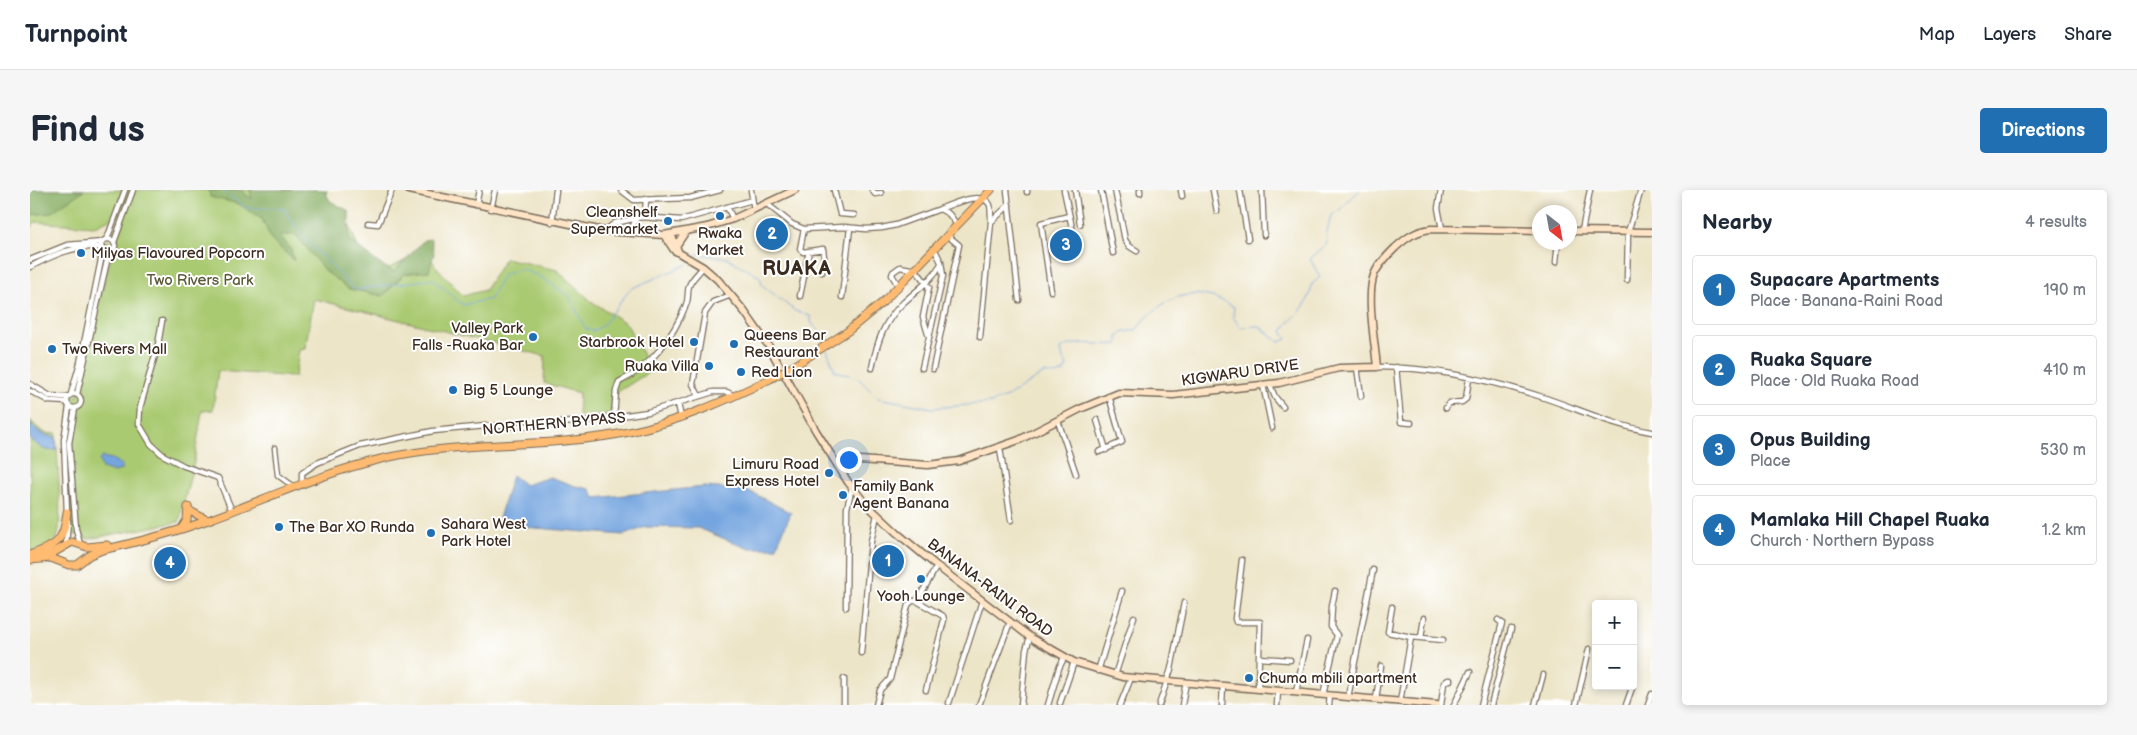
<!DOCTYPE html>
<meta charset="utf-8">
<style>
:root{--surface:#fff;--page:#f6f6f7;--text:#1f2937;--muted:#747a83;--line:#e0e1e3;--accent:#1f6fb2}
body{margin:0;font-family:"Balsamiq Sans",sans-serif;background:var(--page);color:var(--text)}
.controls{position:absolute;right:15px;bottom:15px;display:grid;overflow:hidden;border-radius:5px;box-shadow:0 2px 8px #0003}
.controls button{width:45px;height:45px;display:grid;place-items:center;padding:0;border:0;border-bottom:1px solid var(--line);background:var(--surface);color:var(--text);font:25px sans-serif}
.compass{position:absolute;left:1502px;top:15px;width:45px;height:45px;border-radius:50%;background:var(--surface);box-shadow:0 2px 8px #0003;rotate:149deg}
.you{position:absolute;left:818px;top:269px;width:18px;height:18px;margin:-12px;border:4px solid #fff;border-radius:50%;background:#1a73e8;box-shadow:0 0 0 8px #1a73e833}
.badge{display:grid;place-items:center;width:32px;height:32px;border-radius:50%;background:var(--accent);color:#fff;font-size:16px;font-weight:700}
.pin{position:absolute;translate:-50% -50%;border:2px solid #fff;box-shadow:0 1px 5px #0006}
.list{margin:0;padding:0;list-style:none}
h2{display:flex;justify-content:space-between;align-items:center;height:65px;margin:0;padding:0 20px;font-size:21px}
h2 small{font-size:16px;font-weight:400;color:var(--muted)}
.list li{display:grid;grid-template-columns:32px 1fr auto;gap:15px;align-items:center;box-sizing:border-box;height:70px;margin:0 10px 10px;padding:0 10px;border:1px solid var(--line);border-radius:5px}
.list b{display:block;font-size:19px;white-space:nowrap}
.list p{margin:0;font-size:16px;white-space:nowrap;color:var(--muted)}
.list em{font-size:16px;font-style:normal;color:var(--muted)}
.map{position:relative;flex:none;width:1622px;height:515px;overflow:hidden;border-radius:5px}
header{display:flex;align-items:center;gap:30px;box-sizing:border-box;height:70px;padding:0 25px;background:var(--surface);border-bottom:1px solid var(--line)}
header strong{font-size:24px}
nav{display:flex;gap:28px;margin-inline-start:auto;font-size:18px}
.intro{display:flex;align-items:center;justify-content:space-between;box-sizing:border-box;height:120px;padding:0 30px}
h1{margin:0;font-size:35px}
.button{padding:12px 22px;border-radius:5px;background:var(--accent);color:#fff;font-size:18px;font-weight:700}
main{display:flex;gap:30px;padding:0 30px}
aside{flex:1;background:var(--surface);border-radius:5px;box-shadow:0 2px 8px #0003}
.map>svg:first-child{display:block}
.green{fill:#aaca72;stroke:#727a48}
.forest{fill:#87ae64;stroke:#616c41}
.water{fill:#74a5df;stroke:#58687e}
.lines{fill:none;stroke-linecap:round;stroke-linejoin:round}
.stream{stroke:#74a5df;stroke-width:1}
.street-casing{stroke:#796b5a;stroke-width:7}
.secondary-casing{stroke:#796b5a;stroke-width:9}
.primary-casing{stroke:#796b5a;stroke-width:9}
.street{stroke:#fff;stroke-width:4.5}
.secondary{stroke:#ffe4c6;stroke-width:6}
.primary{stroke:#febb71;stroke-width:7}
.primary-bridge-casing{stroke:#796b5a;stroke-width:9;stroke-linecap:butt}
.primary-bridge{stroke:#febb71;stroke-width:7}
.poi-dot{fill:#1f6fb2;stroke:#fff;stroke-width:2}
.labels{text-anchor:middle;dominant-baseline:central;stroke-width:4;stroke-linejoin:round;paint-order:stroke}
.poi-label{font-size:15px;fill:#3b2a1e;stroke:#fff;text-anchor:start}
.park-label{font-size:15px;fill:#5c5a37;stroke:#fff}
.street-label{font-size:15px;fill:#3b2a1e;stroke:#fff}
.district-label{font-size:20px;font-weight:bold;letter-spacing:1px;fill:#3b2a1e;stroke:#fff}
</style>
<header>
<strong>Turnpoint</strong>
<nav><a>Map</a><a>Layers</a><a>Share</a></nav>
</header>
<div class="intro"><h1>Find us</h1><a class="button">Directions</a></div>
<main>
<div class="map">
<svg width="1622" height="515" viewBox="0 0 1622 515">
<rect width="100%" height="100%" fill="#fff"/>
<filter id="ink" filterUnits="userSpaceOnUse"><feTurbulence type="fractalNoise" baseFrequency=".02" numOctaves="2"/><feDisplacementMap in="SourceGraphic" scale="10" xChannelSelector="R" yChannelSelector="G"/><feConvolveMatrix kernelMatrix="1 2 1 2 8 2 1 2 1" color-interpolation-filters="sRGB"/></filter>
<filter id="wash" filterUnits="userSpaceOnUse"><feTurbulence type="fractalNoise" baseFrequency=".0096" numOctaves="4" result="noise"/><feDisplacementMap in="SourceGraphic" scale="20" xChannelSelector="R" yChannelSelector="G"/><feGaussianBlur stdDeviation="1.12" result="paint"/><feColorMatrix in="noise" values="0 0 0 0 0 0 0 0 0 0 0 0 0 0 0 0 0 1.4 0 .05"/><feComposite in="paint" operator="in"/></filter>
<g filter="url(#wash)">
<rect width="100%" height="100%" fill="#ede5c8"/>
<path class="green" d="M0,0H297L295,13C324,28 318,39 331,63C334,70 345,76 352,82L378,69L396,55L404,74L433,106L455,100L475,68L527,80L561,111L597,134L621,181L586,203L580,224L548,226L549,203L514,193L515,166L284,109L275,159L269,160L265,187L188,181L183,220L172,221L164,272L149,332L58,349L38,342L40,266L47,217L40,216L38,210L41,205L48,206L67,118L83,60L75,61L73,53L79,50L85,54L94,22L65,36L4,32L0,42Z
M0,230C8,238 14,246 26,243C27,262 33,335 27,348C23,357 9,360 0,360Z"/>
<path class="forest" d="M0,0H54L20,23L0,25Z
M179,0H210L222,9L220,0H294L300,11L319,21V49L348,73L364,82L394,50L401,49L404,63L399,81L374,84L353,106L319,99L294,80L266,45H250L261,60L264,71L241,49L232,29L209,14L180,7Z"/>
<path class="water" d="M0,234L12,244L25,247L27,260C14,262 9,257 0,248Z
M72,267L82,269L92,275V280L84,282L72,278L69,270Z
M482,285L495,295L520,287L545,296L560,299L565,308L674,297L717,300L761,323L746,358H717L668,338L616,337L594,345L467,335Z"/>
<g class="lines">
<path class="stream" d="M193,0L216,18H253L270,43L325,100L402,89L433,115L460,109L473,85L491,79L509,86L539,106L556,139L564,141L574,134L600,99L656,75L659,72
M664,67L667,64L698,68L730,87L732,95L765,121L780,126L782,134L790,141L794,152
M797,160L805,181L828,188L848,208L902,218L961,213L979,206L1014,183L1025,185L1034,182L1037,175L1033,169L1031,159C1045,149 1069,156 1088,154V145L1094,142L1106,140C1133,105 1165,93 1204,117L1203,127L1210,137L1229,136L1249,152L1257,149L1252,141C1265,123 1279,119 1282,94L1290,87L1280,69L1297,54L1296,45L1301,25L1307,22L1330,0"/>
</g>
</g>
<g filter="url(#ink)">
<g class="lines">
<defs>
<path id="street" d="M591,0L604,10L660,8L690,0
M721,0L724,20
M804,0L810,24L824,25
M842,0L845,4L851,3
M977,0L989,110
M997,0V2
M1034,0L1047,61
M1045,0L1050,34
M1071,0L1083,63
M1085,0L1095,50L1099,56L1107,61
M1110,0V3
M1151,0L1152,6
M1183,0L1187,21
M1210,0L1218,49
M1232,0L1234,45
M1411,0L1408,18L1412,39
M737,14L762,34L774,39L814,37L836,39L852,38L866,35L910,19L919,24L927,35
M446,15L449,0
M697,17L703,29
M461,19L465,0
M910,19C922,14 953,0 960,15C961,20 961,27 961,32L950,147
M615,26L616,9
M522,32L526,0
M961,32L979,15
M338,33L348,34L362,0
M774,39L770,59L773,62L793,59L794,67L792,82
M574,41L585,33L607,28
M1552,41L1560,0
M599,43L607,28L612,27L651,30L722,10
M77,49L95,0
M71 56a7 7 0 1 1 14 0a7 7 0 1 1-14 0Z
M84,52L103,0
M0,70L37,55L73,52
M1526,72L1528,52
M0,77C21,66 48,53 72,58
M1597,90L1598,42L1611,0
M869,97L862,85L863,82L870,77L886,80L899,97L893,127L898,144
M1021,101L1011,33L1039,26
M770,106L779,61
M812,107L820,38
M132,131L128,155L110,218L109,234L121,254L133,265L154,276L188,288L202,321
M1327,177L1331,206
M1347,177C1402,177 1460,190 1512,207C1549,219 1584,236 1622,242
M1366,177L1371,232L1381,233
M842,178C847,152 854,131 873,113C887,100 901,91 911,74
M892,178L913,86L911,72L905,60
M903,179L929,55L918,46
M0,194L20,206L37,207
M1233,195L1242,238
M1240,195L1245,207L1253,217
M0,201L19,211L37,212
M37 211a7 7 0 1 1 14 0a7 7 0 1 1-14 0Z
M41,204L50,173L73,60
M47,204L79,62
M669,206L663,194L675,123L683,112L701,105
M648,214L651,227
M45,218L39,253L46,339L50,354
M1416,218L1419,213L1432,212L1436,209L1439,188
M584,227L586,201L589,192C621,177 643,147 656,115C659,108 657,102 659,96C661,89 669,83 673,77
M1067,230L1076,260
M1028,231L1046,284
M245,258L248,285L264,297
M970,258L981,330
M1069,262L1092,252L1079,206
M272,295V283L287,273L330,256L403,241L456,236H496L555,231L618,222L683,202H697L704,206
M37,323L34,250L39,217
M36,355L38,331
M1212,370L1205,429L1206,432H1230L1228,499
M887,411L913,426L914,430L896,500
M816,417L817,318L822,297
M1362,417L1358,442L1381,447
M1391,448L1394,428
M831,463L841,351L847,325
M1229,468L1260,470
M1068,481L1092,401
M1085,485L1104,427
M1266,502L1277,450
M1293,505L1307,445L1301,437L1302,416L1305,401
M1318,507L1343,380
M1346,509L1351,476
M1370,512L1381,447L1413,450
M919,513L952,411
M1030,513L1044,472
M814,515V489
M846,515L850,500L860,489L878,415L882,411H887L907,376
M949,515L980,432
M991,515L996,460L1000,447
M1018,515L1029,478L1034,468
M1090,515L1101,488
M1129,515L1141,479L1154,413
M1152,515L1156,492
M1192,515L1193,496
M1247,515L1248,501
M1299,515L1300,505
M1411,515L1414,493L1418,490H1420
M1424,515L1440,482
M1451,515L1472,433L1468,430
M1461,515L1481,439
M1505,515L1513,485
M1546,515L1559,459
M1596,515L1602,498
M1618,515L1622,504"/>
<path id="secondary" d="M379,0L574,41L634,45L677,37L703,29L765,0
M1540,41L1622,42
M641,44L648,61
M634,45L644,60L673,77L688,90L714,121L738,155L786,241L818,292L835,313L867,343L907,376L1000,447L1044,472L1093,487L1407,515
M646,56L656,41
M807,274L830,270L898,275L929,271L989,250L1050,219L1089,203L1143,205L1249,193L1309,178L1347,177C1345,154 1336,105 1344,85C1348,75 1357,66 1365,58C1377,47 1386,41 1401,39L1510,41"/>
<path id="primary" d="M764,176L818,141L853,112L961,0
M160,321L177,330
M152,338L157,330L158,317
M0,365C27,355 34,352 37,322
M13,365L23,363L42,352L57,357L77,355
M0,370L21,368L39,375H47L60,365L72,360C108,352 146,342 181,329C238,308 295,282 355,268C435,250 519,259 599,242C648,232 695,211 740,189"/>
</defs>
<use href="#street" class="street-casing"/>
<use href="#secondary" class="secondary-casing"/>
<use href="#primary" class="primary-casing"/>
<use href="#street" class="street"/>
<use href="#secondary" class="secondary"/>
<use href="#primary" class="primary"/>
<defs>
<path id="primary-bridge" d="M740,189L764,176"/>
</defs>
<use href="#primary-bridge" class="primary-bridge-casing"/>
<use href="#primary-bridge" class="primary-bridge"/>
</g>
</g>
<g class="poi-dot">
<circle cx="690" cy="26" r="5"/>
<circle cx="638" cy="31" r="5"/>
<circle cx="51" cy="63" r="5"/>
<circle cx="503" cy="147" r="5"/>
<circle cx="664" cy="152" r="5"/>
<circle cx="704" cy="154" r="5"/>
<circle cx="22" cy="159" r="5"/>
<circle cx="679" cy="176" r="5"/>
<circle cx="711" cy="182" r="5"/>
<circle cx="423" cy="200" r="5"/>
<circle cx="799" cy="283" r="5"/>
<circle cx="813" cy="305" r="5"/>
<circle cx="249" cy="337" r="5"/>
<circle cx="401" cy="343" r="5"/>
<circle cx="891" cy="389" r="5"/>
<circle cx="1219" cy="488" r="5"/>
</g>
<g class="labels">
<g class="poi-label">
<text x="628" y="22" text-anchor="end">Cleanshelf<tspan x="628" dy="17">Supermarket</tspan></text>
<text x="690" y="43" text-anchor="middle">Rwaka<tspan x="690" dy="17">Market</tspan></text>
<text x="61" y="63">Milyas Flavoured Popcorn</text>
<text x="493" y="138" text-anchor="end">Valley Park<tspan x="493" dy="17">Falls -Ruaka Bar</tspan></text>
<text x="714" y="145">Queens Bar<tspan x="714" dy="17">Restaurant</tspan></text>
<text x="654" y="152" text-anchor="end">Starbrook Hotel</text>
<text x="32" y="159">Two Rivers Mall</text>
<text x="669" y="176" text-anchor="end">Ruaka Villa</text>
<text x="721" y="182">Red Lion</text>
<text x="433" y="200">Big 5 Lounge</text>
<text x="789" y="274" text-anchor="end">Limuru Road<tspan x="789" dy="17">Express Hotel</tspan></text>
<text x="823" y="296">Family Bank<tspan x="823" dy="17">Agent Banana</tspan></text>
<text x="411" y="334">Sahara West<tspan x="411" dy="17">Park Hotel</tspan></text>
<text x="259" y="337">The Bar XO Runda</text>
<text x="891" y="406" text-anchor="middle">Yooh Lounge</text>
<text x="1229" y="488">Chuma mbili apartment</text>
</g>
<g class="park-label">
<text x="170" y="90">Two Rivers Park</text>
</g>
<g class="street-label">
<text transform="translate(1210 183) rotate(-8)">KIGWARU DRIVE</text>
<text transform="translate(524 234) rotate(-5)">NORTHERN BYPASS</text>
<text transform="translate(960 398) rotate(37)">BANANA-RAINI ROAD</text>
</g>
<g class="district-label">
<text x="767" y="79">RUAKA</text>
</g>
</g>
</svg>
<div class="controls">
<button>+</button>
<button>−</button>
</div>
<svg class="compass" viewBox="-18 -18 36 36"><path d="M0-13l5 13h-10z" fill="#e53935"/><path d="M0 13l5-13h-10z" fill="#747a83"/></svg>
<div class="you"></div>
<div class="pin badge" style="left:858px;top:371px">1</div>
<div class="pin badge" style="left:742px;top:44px">2</div>
<div class="pin badge" style="left:1036px;top:55px">3</div>
<div class="pin badge" style="left:140px;top:373px">4</div>
</div>
<aside>
<h2>Nearby<small>4 results</small></h2>
<ul class="list">
<li><span class="badge">1</span><div><b>Supacare Apartments</b><p>Place · Banana-Raini Road</p></div><em>190 m</em></li>
<li><span class="badge">2</span><div><b>Ruaka Square</b><p>Place · Old Ruaka Road</p></div><em>410 m</em></li>
<li><span class="badge">3</span><div><b>Opus Building</b><p>Place</p></div><em>530 m</em></li>
<li><span class="badge">4</span><div><b>Mamlaka Hill Chapel Ruaka</b><p>Church · Northern Bypass</p></div><em>1.2 km</em></li>
</ul>
</aside>
</main>
